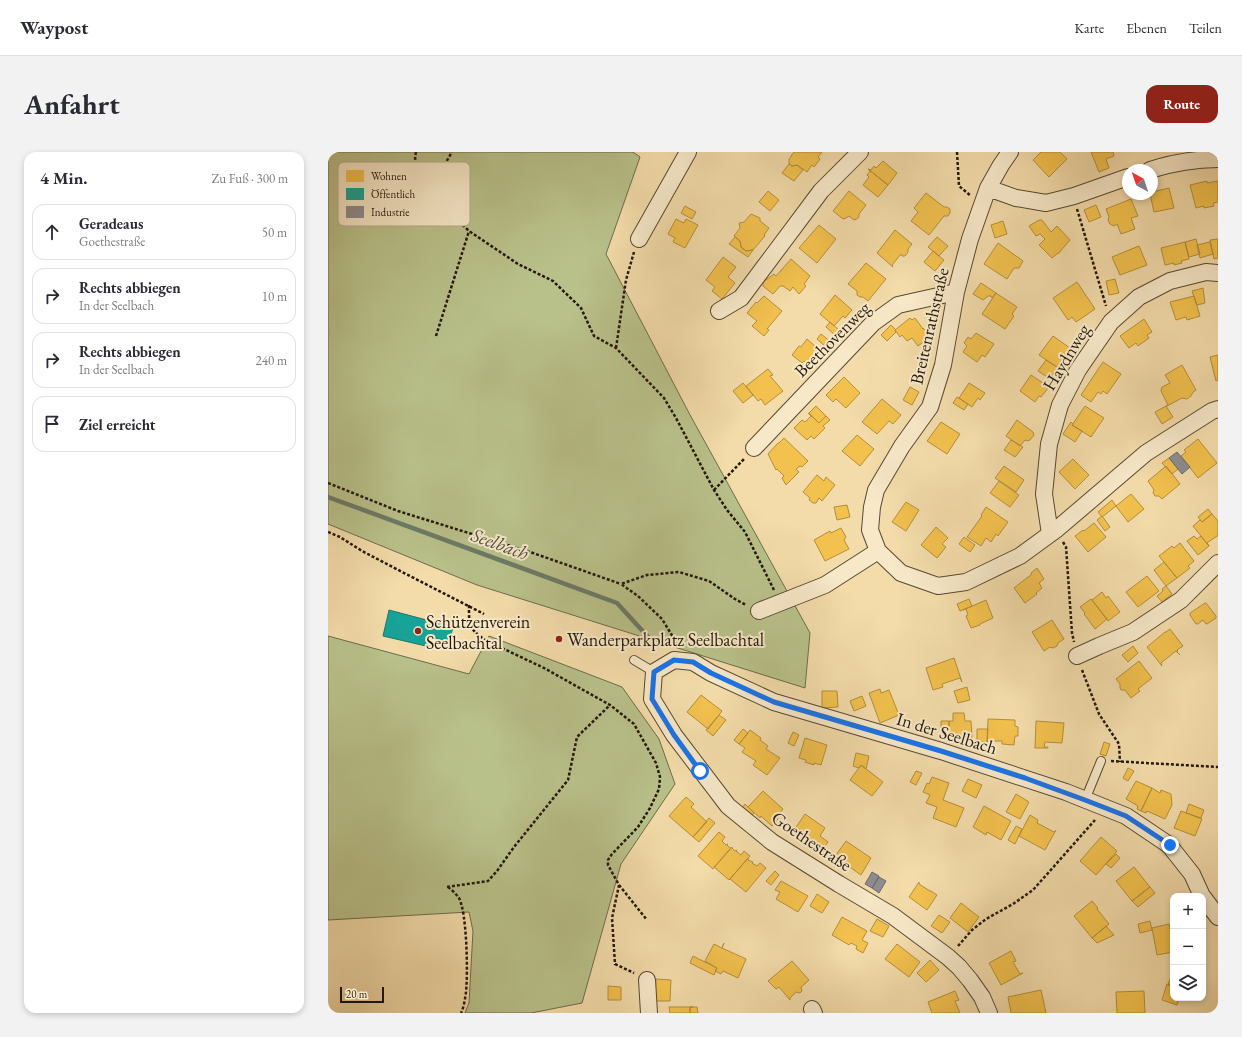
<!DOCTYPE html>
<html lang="de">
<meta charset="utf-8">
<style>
:root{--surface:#fff;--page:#f2f2f3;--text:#2b2b33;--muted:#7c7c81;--line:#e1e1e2;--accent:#8f2418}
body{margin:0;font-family:"EB Garamond",serif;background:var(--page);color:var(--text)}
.controls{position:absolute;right:12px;bottom:12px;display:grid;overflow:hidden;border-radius:8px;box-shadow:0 2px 6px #0003}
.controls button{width:36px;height:36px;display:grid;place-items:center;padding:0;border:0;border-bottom:1px solid var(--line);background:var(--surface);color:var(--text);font:20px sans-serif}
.compass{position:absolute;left:794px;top:12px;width:36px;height:36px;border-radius:50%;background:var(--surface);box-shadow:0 2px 6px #0003;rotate:320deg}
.scale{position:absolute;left:12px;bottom:10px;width:44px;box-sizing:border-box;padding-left:4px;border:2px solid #23180b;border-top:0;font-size:11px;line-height:14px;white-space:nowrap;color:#23180b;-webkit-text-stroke:3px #f7e8c8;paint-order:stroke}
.stop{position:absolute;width:12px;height:12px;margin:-9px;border:3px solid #1a73e8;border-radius:50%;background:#fff}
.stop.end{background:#1a73e8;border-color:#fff;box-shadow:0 1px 4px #0008}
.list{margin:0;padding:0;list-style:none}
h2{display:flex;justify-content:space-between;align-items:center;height:52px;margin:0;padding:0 16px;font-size:17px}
h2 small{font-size:13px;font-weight:400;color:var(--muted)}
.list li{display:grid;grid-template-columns:26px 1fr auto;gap:12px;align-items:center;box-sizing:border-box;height:56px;margin:0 8px 8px;padding:0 8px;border:1px solid var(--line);border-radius:12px}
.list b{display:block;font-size:15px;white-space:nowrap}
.list p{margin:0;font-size:13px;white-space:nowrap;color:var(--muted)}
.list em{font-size:13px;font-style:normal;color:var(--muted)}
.icon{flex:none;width:22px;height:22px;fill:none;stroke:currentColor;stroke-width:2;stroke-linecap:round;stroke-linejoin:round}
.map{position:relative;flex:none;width:890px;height:861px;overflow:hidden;border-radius:12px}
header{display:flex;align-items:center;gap:24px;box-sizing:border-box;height:56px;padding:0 20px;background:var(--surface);border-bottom:1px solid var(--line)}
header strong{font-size:19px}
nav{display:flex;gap:22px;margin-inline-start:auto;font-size:14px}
.intro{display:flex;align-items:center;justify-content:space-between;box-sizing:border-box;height:96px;padding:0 24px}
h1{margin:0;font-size:28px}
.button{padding:10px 18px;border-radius:12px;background:var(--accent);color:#fff;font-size:14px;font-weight:700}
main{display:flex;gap:24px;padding:0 24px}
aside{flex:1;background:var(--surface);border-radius:12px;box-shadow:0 2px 6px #0003}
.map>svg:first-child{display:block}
.green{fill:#b9c18a;stroke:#6e6c4a}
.homes{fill:#f2c14e;stroke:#b48e3a}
.public{fill:#17a398;stroke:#1b796e}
.industry{fill:#8d8d92;stroke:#6d6a6a}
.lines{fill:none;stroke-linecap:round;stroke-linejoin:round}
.stream{stroke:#6c7a67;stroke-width:4.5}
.service-casing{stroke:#574933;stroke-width:10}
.minor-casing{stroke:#574933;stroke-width:18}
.path{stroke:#23180b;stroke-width:2.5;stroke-dasharray:3 2;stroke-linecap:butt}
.service{stroke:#f7e8c8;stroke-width:8}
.minor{stroke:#f7e8c8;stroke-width:16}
.route{stroke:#1a73e8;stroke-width:5}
.poi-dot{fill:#8f2418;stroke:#f7e8c8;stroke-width:1.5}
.labels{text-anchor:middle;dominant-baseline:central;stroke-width:4;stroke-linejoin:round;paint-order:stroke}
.street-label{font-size:18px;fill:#23180b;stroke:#f7e8c8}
.poi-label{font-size:18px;fill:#23180b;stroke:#f7e8c8;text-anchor:start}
.water-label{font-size:19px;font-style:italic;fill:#4d5141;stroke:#f7e8c8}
.key{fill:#f7e8c8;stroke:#b7aa8f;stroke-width:1}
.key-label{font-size:11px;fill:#23180b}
</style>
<header>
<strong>Waypost</strong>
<nav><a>Karte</a><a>Ebenen</a><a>Teilen</a></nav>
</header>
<div class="intro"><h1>Anfahrt</h1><a class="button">Route</a></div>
<main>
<aside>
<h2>4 Min.<small>Zu Fuß · 300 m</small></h2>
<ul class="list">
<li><svg class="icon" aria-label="ahead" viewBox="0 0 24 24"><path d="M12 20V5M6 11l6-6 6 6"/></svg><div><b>Geradeaus</b><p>Goethestraße</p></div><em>50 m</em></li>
<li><svg class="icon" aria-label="right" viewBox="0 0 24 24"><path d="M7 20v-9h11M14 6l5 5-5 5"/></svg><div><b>Rechts abbiegen</b><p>In der Seelbach</p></div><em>10 m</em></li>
<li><svg class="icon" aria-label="right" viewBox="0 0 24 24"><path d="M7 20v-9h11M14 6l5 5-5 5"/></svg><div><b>Rechts abbiegen</b><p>In der Seelbach</p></div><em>240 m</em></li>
<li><svg class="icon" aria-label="arrive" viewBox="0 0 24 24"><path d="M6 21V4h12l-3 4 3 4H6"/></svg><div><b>Ziel erreicht</b></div></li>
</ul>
</aside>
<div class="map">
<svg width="890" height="861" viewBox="0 0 890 861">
<rect width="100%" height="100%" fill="#f3dbaa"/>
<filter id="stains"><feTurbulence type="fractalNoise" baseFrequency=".005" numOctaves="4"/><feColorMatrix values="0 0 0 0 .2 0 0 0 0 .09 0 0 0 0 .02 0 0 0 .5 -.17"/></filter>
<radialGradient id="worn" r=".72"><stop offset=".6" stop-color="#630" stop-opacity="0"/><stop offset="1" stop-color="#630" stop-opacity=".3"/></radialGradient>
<path class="green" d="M0,0H305L312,5L278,102L361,261L482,481L477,536L149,433L0,372Z
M0,484L141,522L161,484L294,535L331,587L347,632L293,712L254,851L203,861H137L141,851L145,779L141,760L0,768Z"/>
<path class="homes" d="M466,0H494L490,5L492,7L486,15L484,13L479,20L469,13L464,14L461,12V7Z
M713,0H732L739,7L721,25L705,8Z
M763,0H785L786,4L778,7L781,16L771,20Z
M555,9L569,21L560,33L540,17L543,18L546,14L548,16Z
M461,12L464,14L469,13L475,18L466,29L454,21Z
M540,17L560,33L550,45L535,33L541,25L539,23L542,19Z
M879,29V31L890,29V50L885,51L886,54L876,56V54L868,56L862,33Z
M841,36L846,56L826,60L822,42H824V40Z
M440,39L451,48L442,59L431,50Z
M521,39L538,53L531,62V65L529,67L526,68L521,64L518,66L515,67L505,59Z
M598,41L616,55H619L622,57V61L620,64H616L601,83L583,69L590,60L586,56Z
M803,47L810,64L803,66L807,77L793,82L789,72L786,74L782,72L780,68L781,65L778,57Z
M768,53L773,65L761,70L756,58Z
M357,54L368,60L364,67L353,61Z
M423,62L432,66V69L441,76L436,83L437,84L425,98L418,99L413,95L412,89L406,84L412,76L411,71L416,70Z
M348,67L356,71L358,67L370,73L357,96L345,90L347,86L340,82Z
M711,68H714L723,80L729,74L742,88L730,102V101L724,106L711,93L717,87L712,82L708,84L701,74Z
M675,69L679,82L667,86L663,73Z
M491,73L508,87L489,111L471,96Z
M567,78L584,92L580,97V100L577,104H574L573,102L564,113L565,115L549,101Z
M407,85L412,89L413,95L418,99L425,98L420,105L401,92Z
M609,85L620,94L611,104L600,95Z
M868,87L872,102L861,105L857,90Z
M890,87V106L886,107L882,88Z
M857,90L861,107L853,109L854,111L846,113V111L837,113L833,96Z
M882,90L885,102L872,106L869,93Z
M670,91L695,109L691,116H686L679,127L656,112Z
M811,94L819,113L792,123L784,105Z
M605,99L616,108L607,119L596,110Z
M395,105L408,115L400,125L407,131L394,147L384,139L387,135L378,128Z
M463,107L482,124L476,132L478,134L471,142L465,135L462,139L455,134H452L445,142L435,134V130L446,122L448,124Z
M538,111L558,127L540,149L535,145H532L529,143V139L520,132Z
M787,127L791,141L781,143L778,129Z
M749,130L767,157L748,170L744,165L740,168L725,146Z
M653,131L668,141L664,146L663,144H660L655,148L645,142Z
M875,136L877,151L869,153L864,139Z
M668,141L689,155L684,162L686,164L677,177L654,162Z
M507,143L524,158L517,166L515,164L506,174L492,162Z
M436,144L454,159L439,177L441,178L436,184L424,174L429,169L419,161L428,150L429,151Z
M866,144L872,164L859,168L858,165L848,168L842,150Z
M582,166L584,168L587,166L595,177V176L602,185L590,194L584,186L579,189L574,183L572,185L567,178Z
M816,167L824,180L819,183L821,186L810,194L808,191L801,196L792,184Z
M502,170L512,179L508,184L498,175Z
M563,173L568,178H567L568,180L559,189L553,183Z
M648,181L666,192L657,205L654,203L649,210L635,200L639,194L636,191L640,185L643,187Z
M493,182L504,191L499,196L489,187Z
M725,184L742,196L729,215L711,203Z
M479,187L494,200L480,216L482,214L476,209L474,211L464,203L471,194L473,195Z
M890,203V228L888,229L882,205Z
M718,208L729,215H730L722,227L710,219Z
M775,210L793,222L779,242L775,239L773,242L770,240L763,250L753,243Z
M854,213L868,238L865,240L863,244L859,247L854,246L839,254H838L840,253L833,239L834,235L842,231L837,223Z
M440,217L445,223L442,224L455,239L437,253L433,247L430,249L418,234Z
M703,223L721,235L713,245L711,244L707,250L692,239Z
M516,225L532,241L518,256L508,247L505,250L498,243Z
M415,231L425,243L415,251L405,239Z
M641,231L657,241L652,248L650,246L644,255L631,246Z
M582,235L591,240L584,253L575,248Z
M629,245L640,252L636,258L625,251Z
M554,247L573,263L565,272L561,269L549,282L534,270Z
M488,254L498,264L491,271L481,261Z
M757,254L776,266L763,285L744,273Z
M838,254L845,265L834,272L827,260Z
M480,261L491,271L498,264L502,268L495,274L497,276L486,287L483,284L479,288L466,276L474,268L477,270L483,264Z
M689,268L705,280L706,283L702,288L699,289L697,288L692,294L678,284Z
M613,270L632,282L619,302L599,289Z
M743,270L745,272L744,273L754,279L747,290L735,282Z
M529,283L546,297L532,314L514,299Z
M456,286L480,309L474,315L472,314L468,317L471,320L458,333L454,326L456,324L449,317L448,318L440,302L450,291H451Z
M870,287L889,311L870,326L853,304L858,300L856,298Z
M683,288L695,295L687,305L676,298Z
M841,306L850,317L844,322L834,311Z
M745,307L761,323L747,337L731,320Z
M676,314L696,328L688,340L667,326Z
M838,314L852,332L834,347L831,344H827L825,341L826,338L820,329Z
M489,323L496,329L498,325L507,333L494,349L491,346L488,351H485L481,348L482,346L475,340Z
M671,329L691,343L682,355L662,341Z
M803,342L816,357L800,370L788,354Z
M784,348L788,354L774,365L770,360Z
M578,350L591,358L578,379L564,370Z
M519,353L522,365L509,368L506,355Z
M658,355L680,370L670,384L668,382L663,390L658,386L653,394L639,385L654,364L653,363Z
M880,357L884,362L874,370L870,365Z
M884,362L890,369V384H889L879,391L881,394L865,374L872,368L874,370Z
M774,364L782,375L777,379L769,368Z
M766,371L778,385L760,400L747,384L755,378L756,379Z
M608,375L620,386L614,392L618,395L609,406L593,393Z
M513,376L518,385L516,388L521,397L497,409L486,388L502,379L503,381Z
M866,384L869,387L873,384L881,394L870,403L859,389Z
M636,385L647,393L642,400L631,392Z
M852,391L866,409L860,414L862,416L849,426L831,404L844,394L846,396Z
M836,410L849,426L838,434L826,418Z
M709,416L716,427L711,431L714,436L708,441L709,442L697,451L686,436L704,422L703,421Z
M819,424L831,439L810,455L798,440Z
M838,434L844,442L834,450L829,444L835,439L834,437Z
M774,440L778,446L780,444L792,460L780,469L764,448Z
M641,447L644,454L632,459L629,452Z
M763,447L779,467L767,477L756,462L757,461L752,455Z
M658,448L665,466L652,472V473L643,476L638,464L640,463L638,457L635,458Z
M877,451H878L888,464V466L879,472H878L875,468L870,472H868L862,463V461Z
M724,468L736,487L730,491L729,494L725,496L722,495L716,499L704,480Z
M842,477L855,494L849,498L850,499L849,500L852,503L848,499L833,511L834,514L819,495L837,480H838Z
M805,494L810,501L800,510L794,503Z
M626,506L634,530L632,526L614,532L615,535L605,538L598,516Z
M811,509L824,526L810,537L812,539L803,546L797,538H793L792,536V532L788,527Z
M639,535L642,548L630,551L626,539Z
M552,537L553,541L561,538L571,563L552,571L541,541Z
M494,539H509L510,555L494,556Z
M373,543L394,559L380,577L359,560Z
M534,544L538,554L526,559L522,549Z
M625,561H636L637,569H643L644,586L621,587V569H625Z
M391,563L398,568L385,584L378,578Z
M660,567L687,568V574L690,575V584H687L686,593L674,592V589H660L659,591Z
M613,569H621V584H613Z
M708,569L736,571L734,591L717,590L716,595H720V596H707Z
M415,577L420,581L411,592L406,588Z
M649,577H660L659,590H649Z
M422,578L433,586L432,588L440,594L438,597L452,606L439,623L425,613L428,609L414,600L417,596L411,592Z
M465,580L471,583L466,594L460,591Z
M477,586L499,593L493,613L486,611V613L477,610L478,608L471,606Z
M776,590L782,592L778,604L772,602Z
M528,601L541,604L538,617L533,613L531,616L525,614Z
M533,613L555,630L544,644L522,628Z
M800,616L806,619L800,629L795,626Z
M588,619L594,621L588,633L582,630Z
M604,625L621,631L615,648L636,656L628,675L605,666L609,655L598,651L602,643L595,640L599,631L601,632Z
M640,627L654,633L648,646L634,639Z
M808,629L824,636L813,659L809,657L810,654L798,647Z
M824,636L832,641L833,638L843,642L844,653L837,667L819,659L818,661L813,659Z
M435,639L455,657L448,665L450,667L444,674L433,664L432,666L420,655Z
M688,642L701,650L692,667L678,660Z
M358,645L366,652L363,655L379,670L365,685L341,664Z
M417,652L426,661L421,666L412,658Z
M861,652L876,658L873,666L858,661Z
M656,654L683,669L673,688L659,680L658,683L645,675Z
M853,659L874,667L867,684L846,676Z
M477,662L497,676L492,684L500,690L495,697L501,700L497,705L475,690V689L464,681Z
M702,663L710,668L709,671L726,680L728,678L717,698L691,684Z
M381,666L387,671L371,690L365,685Z
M688,674L694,677L687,692L680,688Z
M391,680L397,685L394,689L398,693L400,692L399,693L402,696H403L385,717L370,704Z
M773,685L789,699L768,723L752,709Z
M518,689L543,706L533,723L519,713L517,716L505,707Z
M404,695V696L407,699L409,698L408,699L413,703L416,699L422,704L401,728L386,715Z
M788,702L792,706L783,716L778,712Z
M420,706V708L425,710L424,711L429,714L432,711L438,716L418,740L402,727Z
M806,715L822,735L804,749L788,729Z
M447,719L451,723L443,733L438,729Z
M453,729L480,744L470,760L448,747L452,740L447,738Z
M591,730V732L602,739H603L609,743L599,758L581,745Z
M822,735L827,741L810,755L804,749Z
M489,742L501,750L494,761L482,754Z
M764,749L770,756L769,757L781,772L764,786L746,764Z
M633,751L651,765L640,780L622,766Z
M611,763L622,770L614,781L603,774Z
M514,765L539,779L534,788L540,791L535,801L528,797L529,794L523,791L521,793L504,783Z
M549,767L561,774L555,785L542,779Z
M822,769L824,778L812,781L810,772Z
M841,772L845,788V800L829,803L824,776Z
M778,774L786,783L769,791L764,786Z
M396,791L394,796L418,807L410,826L395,819L393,822L387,819L389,816L377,809L386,792L394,796Z
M569,792L592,810L581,825L557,807Z
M683,799L688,809L685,810L692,822L695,821L673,833L661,811Z
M365,804L389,816L386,823L362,811Z
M602,808L611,818L598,830L589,821Z
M464,809L481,828L473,835L474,839L472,841L468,840L462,846V848L451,835L448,837L440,829Z
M845,819V834L840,833Z
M328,827L343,828L342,849H327Z
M839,832L845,834V846H851L849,853L834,848Z
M280,834L293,835V848H280Z
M713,838L718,861H683L680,845Z
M627,839L631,848L627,849L632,861H604L600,850Z
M816,839L817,861H789L788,840Z
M341,855H365H362V861H342Z
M362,855H369L370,861H362Z"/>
<path class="public" d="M61,458L125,475L121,490L104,485L102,495L55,484Z"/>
<path class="industry" d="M849,300L862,315L854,322L841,306Z
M544,720L551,724L544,736L537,732Z
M551,725L558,729L551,741L544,736Z"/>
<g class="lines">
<path class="stream" d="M0,345L289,451L321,486"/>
<defs>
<path id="service" d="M306,508L326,520
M757,648L773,609"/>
<path id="minor" d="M682,0L673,13L660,36L642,87L628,140L615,213L602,255L574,294L548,338L544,355L542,378L550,399L573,421L610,434L638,430L692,404L729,377L818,301L884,259L890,257
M822,18C844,11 867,7 890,7
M660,36L688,46L718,51L746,44L800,25
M311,87L360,0
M391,159L413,146L493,39L532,0
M426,296L545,171L570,153L628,140
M722,382L716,342L721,292L732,253L750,218L783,170L811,145L842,129L878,120L890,121
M431,459L497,433L550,399
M749,504L771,494L805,480L853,448L890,411
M875,745L890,765
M319,828L321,861
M484,857L486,861
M661,861L654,845L642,828L631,815L620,805L565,764L511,732L444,690L400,654L346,583L324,547L326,520L346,508L365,510L383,521L446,550L613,599L738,640L798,664L841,693L864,722L874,744"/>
</defs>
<use href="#service" class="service-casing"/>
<use href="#minor" class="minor-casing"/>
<path class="path" d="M88,0L87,5L88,14L95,31L120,59L141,79L190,112L225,129L253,156L266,184L288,196L336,246L348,266L386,338L399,358L417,380L446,438
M629,0L631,34L643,44
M101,39L124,0
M749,57L778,154
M108,184L141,79
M288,196L298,128L306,100
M0,331L70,359L205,401L293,432
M386,338L416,307
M0,380L12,385L34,399L78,422L156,462
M735,390L738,395L744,481L746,490
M141,453C141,472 140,476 157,488L216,516L282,553L306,572L328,611L332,625L331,637L322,656L310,675L284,702L280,708V713L291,733L284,766L287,812L306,821
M348,493V490L334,467L310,444L293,432L319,423L351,420L381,429L407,447L418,453
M754,518L771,562L791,592L792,610
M783,609L890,615
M291,733L319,768
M119,735L160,729L169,719L186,695L240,628L249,585L282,553
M120,735C124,738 128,742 131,746C139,761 140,821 138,840C137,847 136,855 133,861
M630,794L644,778L658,767L685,752L705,738L767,668"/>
<use href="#service" class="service"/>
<use href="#minor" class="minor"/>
</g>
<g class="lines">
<path class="route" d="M372,619L346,583L324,547L326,520L346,508L365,510L383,521L446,550L613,599L697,626L757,648L798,664L842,693"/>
</g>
<g class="poi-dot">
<circle cx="90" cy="479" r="4"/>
<circle cx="231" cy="487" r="4"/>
</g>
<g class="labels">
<g class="street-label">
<text transform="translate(601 174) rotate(-77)">Breitenrathstraße</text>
<text transform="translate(504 187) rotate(-45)">Beethovenweg</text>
<text transform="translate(738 205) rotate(-59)">Haydnweg</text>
<text transform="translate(619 581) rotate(17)">In der Seelbach</text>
<text transform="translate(484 689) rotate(34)">Goethestraße</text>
</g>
<g class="poi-label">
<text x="98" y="469">Schützenverein<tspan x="98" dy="21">Seelbachtal</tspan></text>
<text x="239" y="487">Wanderparkplatz Seelbachtal</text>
</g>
<g class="water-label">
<text transform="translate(172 392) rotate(20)">Seelbach</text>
</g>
</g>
<rect x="10" y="10" width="132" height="64" rx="6" class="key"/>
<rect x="18" y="18" width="18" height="12" fill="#f2c14e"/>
<rect x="18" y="36" width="18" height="12" fill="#17a398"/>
<rect x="18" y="54" width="18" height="12" fill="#8d8d92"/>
<g class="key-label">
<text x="43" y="28">Wohnen</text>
<text x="43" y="46">Öffentlich</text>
<text x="43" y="64">Industrie</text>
</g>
<rect width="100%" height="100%" filter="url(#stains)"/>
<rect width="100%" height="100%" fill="url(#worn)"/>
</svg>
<div class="controls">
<button>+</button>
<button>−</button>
<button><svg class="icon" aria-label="layers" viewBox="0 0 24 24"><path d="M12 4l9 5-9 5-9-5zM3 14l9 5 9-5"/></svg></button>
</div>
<svg class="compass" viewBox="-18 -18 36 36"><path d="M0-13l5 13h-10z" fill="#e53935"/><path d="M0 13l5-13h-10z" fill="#7c7c81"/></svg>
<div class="scale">20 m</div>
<div class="stop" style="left:372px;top:619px"></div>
<div class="stop end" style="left:842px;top:693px"></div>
</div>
</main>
